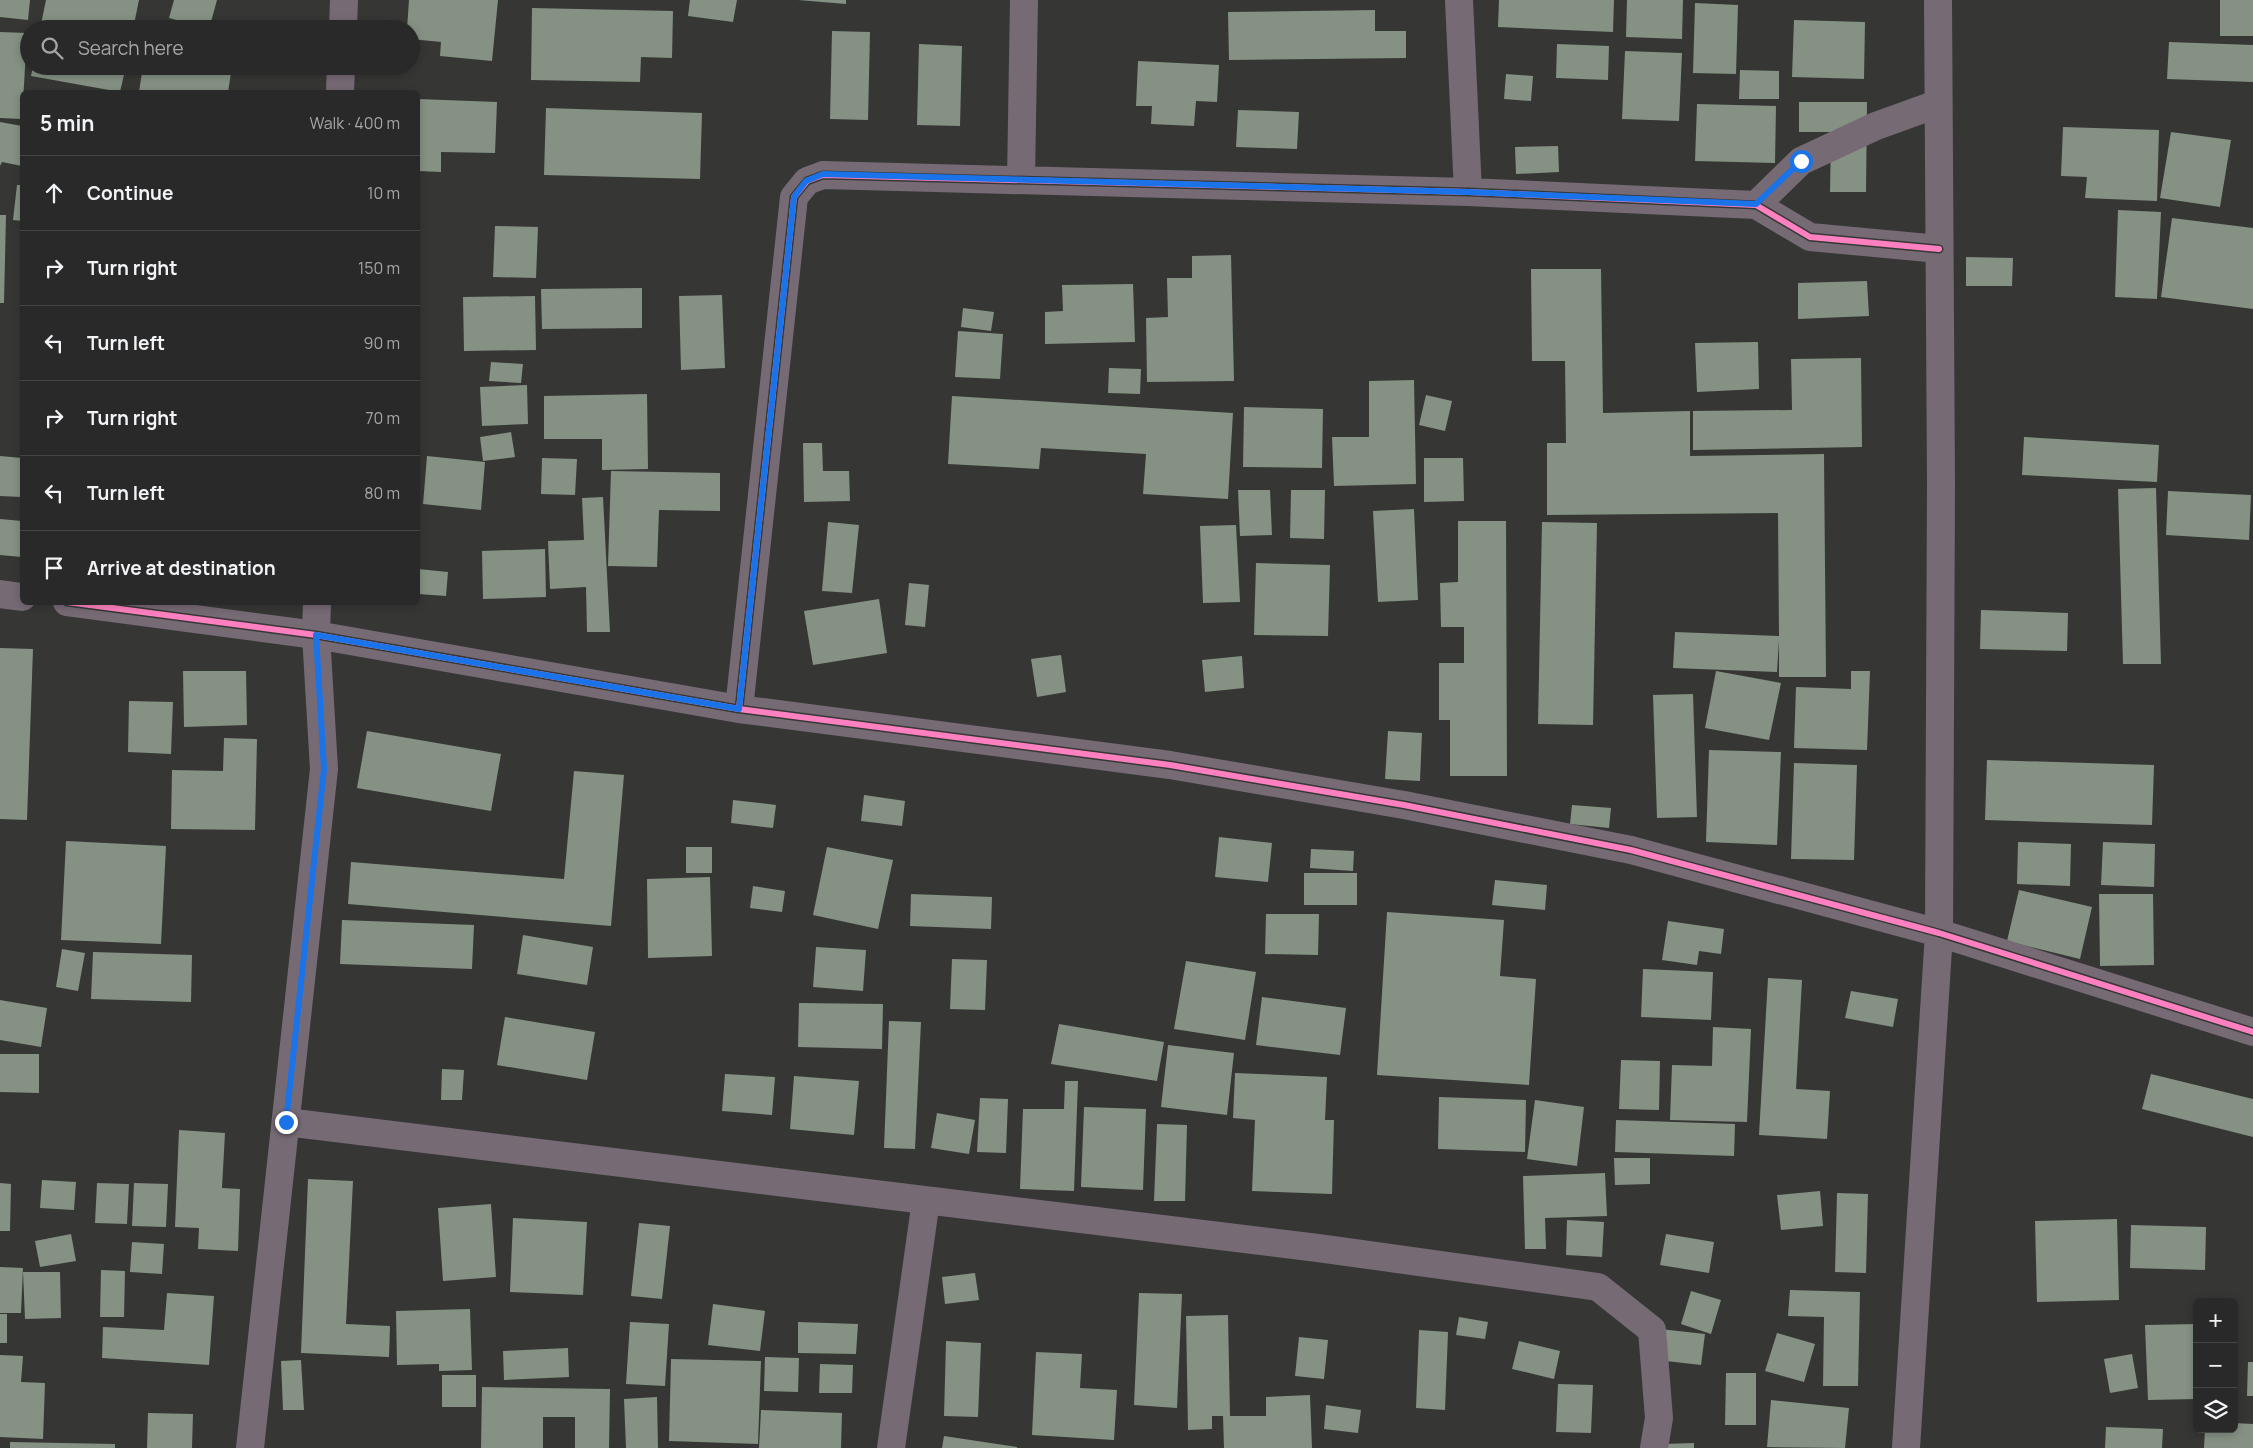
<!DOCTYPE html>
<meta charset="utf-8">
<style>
:root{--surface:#282928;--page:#303130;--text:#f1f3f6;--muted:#a5a6a8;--line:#444545}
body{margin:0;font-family:Manrope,sans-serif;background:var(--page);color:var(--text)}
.controls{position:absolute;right:15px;bottom:15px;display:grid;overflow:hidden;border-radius:8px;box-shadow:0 2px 8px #0003}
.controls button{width:45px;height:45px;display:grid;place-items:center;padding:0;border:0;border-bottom:1px solid var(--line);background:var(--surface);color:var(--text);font:25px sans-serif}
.stop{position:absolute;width:15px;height:15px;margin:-11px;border:4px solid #1a73e8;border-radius:50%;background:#fff}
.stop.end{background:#1a73e8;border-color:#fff;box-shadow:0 1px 5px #0008}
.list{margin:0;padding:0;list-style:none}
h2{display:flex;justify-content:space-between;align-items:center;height:65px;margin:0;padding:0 20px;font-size:21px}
h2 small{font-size:16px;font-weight:400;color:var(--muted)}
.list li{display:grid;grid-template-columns:32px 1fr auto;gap:15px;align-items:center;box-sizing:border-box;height:75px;padding:0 20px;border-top:1px solid var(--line)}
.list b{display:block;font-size:19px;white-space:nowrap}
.list em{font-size:16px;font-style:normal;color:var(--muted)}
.icon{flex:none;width:28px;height:28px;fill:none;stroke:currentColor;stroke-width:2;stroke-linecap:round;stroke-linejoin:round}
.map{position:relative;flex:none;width:2253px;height:1448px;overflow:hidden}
.search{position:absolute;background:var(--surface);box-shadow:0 2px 8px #0003;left:20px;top:20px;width:400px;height:55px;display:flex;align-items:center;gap:12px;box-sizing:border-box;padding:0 18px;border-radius:28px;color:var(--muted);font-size:19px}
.panel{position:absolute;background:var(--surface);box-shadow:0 2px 8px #0003;left:20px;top:90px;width:400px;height:515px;border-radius:8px}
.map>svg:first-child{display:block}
.building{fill:#849183}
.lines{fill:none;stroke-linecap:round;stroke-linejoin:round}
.minor{stroke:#766a75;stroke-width:28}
.cycleway-casing{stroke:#353834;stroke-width:9}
.cycleway{stroke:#ff80c0;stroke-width:6}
.route{stroke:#1a73e8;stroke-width:6}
</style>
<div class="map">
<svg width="2253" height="1448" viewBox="0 0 2253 1448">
<rect width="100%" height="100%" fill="#363735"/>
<path class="building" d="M0,0H30L28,20L0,17Z
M46,0H139L133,29H40Z
M174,0H217L209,29L169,18Z
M409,0H498L492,61L440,56L441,42L411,39V29H407Z
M690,0H737L733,22L688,16Z
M798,0H846V4Z
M1499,0H1614L1613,32L1498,27Z
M1627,0H1683L1682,39L1626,37Z
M2220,0H2253V36H2220Z
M1695,3L1738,5L1736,74L1693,73Z
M532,8L673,11L672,58L641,57L640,82L531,80Z
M1375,10V31H1406V58L1229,60L1228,12Z
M1794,20L1865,22L1864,79L1792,77Z
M832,31L870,32L868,120L830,119Z
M0,32L27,33L22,119L0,118Z
M2169,42L2253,45V82L2167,79Z
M919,44L962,46L960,126L917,125Z
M1557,44L1609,46L1608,80L1556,78Z
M1625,51L1682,53L1679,121L1622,119Z
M1138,61L1219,65L1217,102L1196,101L1194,126L1151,124L1152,106H1136Z
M33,66H126L120,92L31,76Z
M143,66H195L231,73L228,92H139Z
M1740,70L1779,71V99H1739Z
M1506,74L1533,76L1531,101L1504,99Z
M418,99L497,102L495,153L441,152V172L418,171Z
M1799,102H1867L1866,192H1830L1831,132H1799Z
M1697,104L1776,106L1775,163L1695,161Z
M546,108L702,113L700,179L544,175Z
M1238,110L1299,112L1297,149L1236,147Z
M0,122L22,126V166L2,162L0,166Z
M2063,127L2159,130L2157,201L2085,198L2087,177L2061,176Z
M2171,132L2231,140L2220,207L2160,198Z
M1558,146L1559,172L1516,174L1515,147Z
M17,185H22V221L13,220Z
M2118,210L2161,212L2157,299L2115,297Z
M0,215H6L4,303H0Z
M2172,218L2253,228V309L2161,297Z
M495,226L538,227L536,278L493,277Z
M1231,255L1234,381L1147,382L1146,318L1168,317L1167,278H1192V256Z
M1966,257L2013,258L2012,286H1966Z
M1531,269H1601L1603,413L1690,411V456L1824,454L1826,677H1779V640L1777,672L1673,668L1675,632L1779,636L1778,513L1547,515V443H1566L1565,361H1532Z
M1867,281L1869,316L1798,319V283Z
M1133,284L1135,342L1045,344V312L1063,311L1062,285Z
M642,288V328L542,329L541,289Z
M722,295L725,368L681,370L679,296Z
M535,296L536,350L464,351L463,297Z
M963,308L994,312L991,331L961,327Z
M958,331L1003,334L1000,379L955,377Z
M1758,342L1759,389L1697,392L1695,343Z
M1861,358L1862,447L1693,450V411L1792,410L1791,359Z
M491,362L523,364L521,383L489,381Z
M1109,368L1141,369L1140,394L1108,393Z
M1414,380L1416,484L1334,486L1332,437H1369V381Z
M527,385L528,424L482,426L480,387Z
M647,394L648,469L602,470V439H544V396Z
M1426,395L1452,401L1445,431L1419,425Z
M952,396L1233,413L1228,499L1143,494L1146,454L1041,448L1039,469L948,464Z
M1244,407L1323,409L1322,468L1243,467Z
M511,432L515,457L483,461L480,437Z
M2024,437L2159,445L2157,482L2022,475Z
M803,443H822L823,471H849L850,501L804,502Z
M0,456L22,458V497L0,496Z
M427,456L485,462L481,510L423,504Z
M542,458L577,459L575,495L541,494Z
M1424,458H1463L1464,501L1424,502Z
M611,471L720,473V511L659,510L657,567L608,566Z
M2156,488L2161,664H2123L2118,489Z
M1238,490H1270L1272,535L1240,536Z
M1291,490H1325L1324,539L1290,538Z
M2168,491L2251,495L2249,540L2166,535Z
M603,497L610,632H587L586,587L550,589L548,541L584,540L582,498Z
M1414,509L1418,600L1378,602L1373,511Z
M0,519L22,521V557L0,555Z
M1458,521H1506L1507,776H1450V720H1439V663H1464V627H1441L1440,583L1458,582Z
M828,522L859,525L852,593L822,591Z
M1542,522L1597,523L1593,725L1538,724Z
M1236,525L1240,602L1203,603L1200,526Z
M545,549L546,597L483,599L482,551Z
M1256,563L1330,565L1328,636L1254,635Z
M418,569L448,572L446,596L418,594Z
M909,583L929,585L925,627L905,625Z
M879,599L887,653L813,665L804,611Z
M1981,610L2068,613L2067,651L1980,649Z
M0,648L33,649L27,820L0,819Z
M1061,655L1066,692L1037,697L1031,659Z
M1242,656L1244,688L1205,692L1202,660Z
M183,671H246L247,725L184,727Z
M1716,671L1781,683L1769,740L1705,728Z
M1851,671H1870L1867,750L1794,748L1796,687L1851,689Z
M1693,694L1697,817L1657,818L1653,695Z
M129,701L173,702L171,754L128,752Z
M367,731L501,754L491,811L357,788Z
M1388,731L1422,733L1420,781L1385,779Z
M224,738L257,739L255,830L171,829L172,770L223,771Z
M1709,750L1781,752L1777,845L1706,842Z
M1987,760L2154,765L2152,825L1985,820Z
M1794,763L1857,765L1854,860L1791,859Z
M574,771L624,775L611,926L348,904L351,862L564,879Z
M864,795L905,801L902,826L861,821Z
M733,800L776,805L773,828L731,823Z
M1572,805L1611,808L1609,828L1570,824Z
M1219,837L1272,843L1268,882L1215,877Z
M66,841L166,846L161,944L61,940Z
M2018,842L2071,844L2070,886L2017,884Z
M2103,842L2155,844L2154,887L2101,885Z
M686,847H712V873H686Z
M827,847L893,860L878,929L813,915Z
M1311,849L1354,851L1353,871L1310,868Z
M1304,873H1357V905H1304Z
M710,877L712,956L648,958L647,879Z
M1495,880L1547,885L1545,910L1492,905Z
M753,886L785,891L782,912L750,908Z
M2019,890L2092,907L2080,959L2007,941Z
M911,894L992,897L991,929L910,926Z
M2099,894H2153L2154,965L2100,966Z
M1387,912L1504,920L1500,976L1536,979L1529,1085L1377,1075Z
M1266,914H1319L1318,955L1265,954Z
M342,920L474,925L472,969L340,964Z
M1668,921L1724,929L1721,954L1699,951L1697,965L1662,960Z
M523,935L593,947L587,985L517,974Z
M816,947L866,950L863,991L813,987Z
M62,949L85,953L78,991L56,987Z
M93,952L192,955L191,1002L91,999Z
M952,959L987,960L985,1010L950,1009Z
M1186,961L1256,972L1245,1040L1174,1029Z
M1643,969L1713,972L1711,1020L1641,1017Z
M1768,978L1802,980L1796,1089L1830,1091L1827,1139L1759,1135Z
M1851,991L1898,999L1893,1027L1845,1018Z
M1262,997L1346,1008L1340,1055L1256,1045Z
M0,1000L47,1008L41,1047L0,1040Z
M799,1003L883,1004L882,1049L798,1047Z
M505,1017L595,1032L587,1080L497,1065Z
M889,1021L921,1022L915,1149L884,1148Z
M1059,1024L1164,1042L1157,1081L1051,1064Z
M1713,1027L1751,1029L1747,1122L1670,1120L1672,1065L1712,1066Z
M1168,1045L1234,1053L1227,1115L1161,1107Z
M0,1054H39V1093L0,1092Z
M1621,1060L1660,1061L1659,1110L1619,1109Z
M442,1069L464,1070L462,1100H441Z
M1235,1073L1327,1077L1325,1120H1334L1332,1194L1252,1191L1255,1120L1233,1118Z
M725,1074L775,1077L772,1115L722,1111Z
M2151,1074L2253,1099V1137L2142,1109Z
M794,1076L859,1081L854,1135L790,1129Z
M1065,1081H1078L1074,1191L1020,1189L1023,1109H1064Z
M1439,1097L1526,1100L1525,1152L1438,1149Z
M980,1098L1008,1099L1006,1153L977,1152Z
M1535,1100L1584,1107L1577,1166L1527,1159Z
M1084,1107L1146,1109L1143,1190L1081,1187Z
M937,1113L975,1120L969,1154L931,1148Z
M1616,1120L1735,1124L1734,1156L1615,1152Z
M1157,1124L1187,1125L1185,1201H1154Z
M179,1130L225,1133L222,1188L240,1189L238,1251L198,1249L199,1228L175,1227Z
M1614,1158H1650V1184L1615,1185Z
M1605,1173L1607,1216L1545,1218L1546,1249H1525L1523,1176Z
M308,1179L353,1181L346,1324L390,1326L389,1357L301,1353Z
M42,1180L76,1182L74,1210L40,1208Z
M0,1183L11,1184L10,1231H0Z
M97,1183L129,1184L127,1224L95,1223Z
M134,1183L168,1184L166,1227L132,1226Z
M1820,1191L1823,1226L1781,1230L1777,1195Z
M1837,1193L1868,1194L1866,1273L1835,1272Z
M491,1204L496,1277L443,1281L438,1208Z
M513,1218L587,1222L583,1295L510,1292Z
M2117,1219L2119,1300L2037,1302L2035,1221Z
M1567,1220L1604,1222L1602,1257L1566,1255Z
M639,1223L670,1226L662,1299L631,1296Z
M2131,1225L2206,1227L2205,1270L2130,1268Z
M71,1234L76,1261L40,1267L35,1241Z
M1666,1234L1714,1242L1709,1273L1660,1265Z
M132,1242L164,1244L162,1274L130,1272Z
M0,1267L23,1268L21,1313H0Z
M101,1270L125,1271L124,1317H100Z
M23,1272H60L61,1318L25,1319Z
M975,1273L979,1300L945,1304L942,1277Z
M1790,1290L1860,1292L1858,1386H1823L1824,1317L1788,1316Z
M1691,1291L1721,1300L1711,1334L1681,1324Z
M167,1293L214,1296L209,1365L102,1358L103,1327L164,1330Z
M1139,1293L1182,1294L1177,1408L1134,1405Z
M713,1304L765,1311L760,1351L708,1345Z
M470,1309L472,1370L439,1371V1364L397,1365L396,1311Z
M0,1314H7V1343H0Z
M1228,1315L1230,1416H1266V1397L1310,1395L1312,1448H1224L1223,1416H1212V1429L1188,1430L1186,1316Z
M1459,1317L1488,1322L1485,1339L1456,1335Z
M630,1322L669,1324L665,1386L626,1384Z
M798,1322L858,1324L856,1354L798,1353Z
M2197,1324V1399L2148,1400L2145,1325Z
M1660,1329L1705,1334L1701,1365L1657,1360Z
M1419,1330L1448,1332L1445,1410L1416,1408Z
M1777,1333L1815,1344L1804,1382L1765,1371Z
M1299,1337L1328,1340L1324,1379L1295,1376Z
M946,1341L981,1343L978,1417L944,1416Z
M1519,1341L1560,1351L1554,1379L1512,1369Z
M568,1348L569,1377L504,1380L503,1351Z
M1036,1352L1082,1354L1080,1388L1117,1390L1114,1440L1032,1435Z
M2132,1354L2138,1388L2110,1393L2104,1359Z
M0,1355L23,1356L21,1382L45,1383L43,1439L0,1437Z
M765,1357L799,1358L798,1392L764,1391Z
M671,1359L761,1361L758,1444L669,1441Z
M301,1360L304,1410H283L281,1361Z
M2248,1362H2253V1396H2247Z
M820,1364L853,1365L852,1393H819Z
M1726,1373H1756V1425H1725Z
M442,1375H476V1407H442Z
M1558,1384L1593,1385L1591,1433L1556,1432Z
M482,1387L610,1389L609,1448H575V1417H543V1448H481Z
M657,1397L658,1448H626L624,1399Z
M1771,1400L1849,1408L1845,1448L1767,1447Z
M1326,1405L1361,1410L1358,1433L1324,1429Z
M761,1410L842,1413L841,1448H759Z
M148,1413L193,1414L192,1448H147Z
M2234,1423L2253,1424V1448H2204L2205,1429H2234Z
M2106,1427L2163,1429L2162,1448H2105Z
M944,1436L1017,1447V1448H942Z
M10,1442L115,1444V1448H10Z
M1694,1443V1448H1663V1444Z"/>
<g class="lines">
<path class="minor" d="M1459,0L1468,192
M343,29L344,0
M340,92L341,66
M1021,180L1024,0
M1756,205L1801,161L1876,126L1937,104
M0,594L22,597
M67,602L316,635L739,709L1170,765L1404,805L1631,850L1939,933L2253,1032
M739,709L794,197L807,181L823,175L1468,192L1756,205L1810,237L1939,249
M286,1122L1318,1248L1598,1287L1652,1330L1659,1418L1654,1448
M250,1448L324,769L316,635L317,602
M891,1448L926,1200
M1906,1448L1939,933L1941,484L1938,0"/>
<defs>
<path id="cycleway" d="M67,602L316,635L739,709L1170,765L1404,805L1631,850L1939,933L2253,1032
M739,709L794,197L807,181L823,175L1468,192L1756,205L1810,237L1939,249"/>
</defs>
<use href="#cycleway" class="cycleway-casing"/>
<use href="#cycleway" class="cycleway"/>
</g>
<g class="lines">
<path class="route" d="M286,1122L324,769L316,635L739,709L794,197L806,181L823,174L1468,192L1756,204L1801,161"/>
</g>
</svg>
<div class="controls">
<button>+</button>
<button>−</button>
<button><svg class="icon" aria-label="layers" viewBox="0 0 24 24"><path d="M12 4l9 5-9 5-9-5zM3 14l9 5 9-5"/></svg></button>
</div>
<div class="stop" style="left:1801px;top:161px"></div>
<div class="stop end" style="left:286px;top:1122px"></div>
<div class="search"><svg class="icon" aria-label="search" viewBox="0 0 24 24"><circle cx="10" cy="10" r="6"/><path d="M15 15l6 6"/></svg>Search here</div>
<section class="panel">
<h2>5 min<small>Walk · 400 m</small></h2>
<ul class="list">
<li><svg class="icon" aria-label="ahead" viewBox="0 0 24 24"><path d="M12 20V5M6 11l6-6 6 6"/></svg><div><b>Continue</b></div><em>10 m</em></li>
<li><svg class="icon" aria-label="right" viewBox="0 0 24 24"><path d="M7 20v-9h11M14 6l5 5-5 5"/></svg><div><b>Turn right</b></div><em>150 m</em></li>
<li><svg class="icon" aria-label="left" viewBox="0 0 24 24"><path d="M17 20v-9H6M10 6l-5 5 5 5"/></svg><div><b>Turn left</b></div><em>90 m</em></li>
<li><svg class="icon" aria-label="right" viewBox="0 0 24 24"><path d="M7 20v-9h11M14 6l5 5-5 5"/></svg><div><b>Turn right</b></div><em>70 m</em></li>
<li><svg class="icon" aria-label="left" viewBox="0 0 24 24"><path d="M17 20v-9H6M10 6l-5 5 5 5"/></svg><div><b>Turn left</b></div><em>80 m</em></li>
<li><svg class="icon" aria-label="arrive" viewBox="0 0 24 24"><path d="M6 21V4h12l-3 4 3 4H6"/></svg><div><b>Arrive at destination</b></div></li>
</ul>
</section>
</div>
